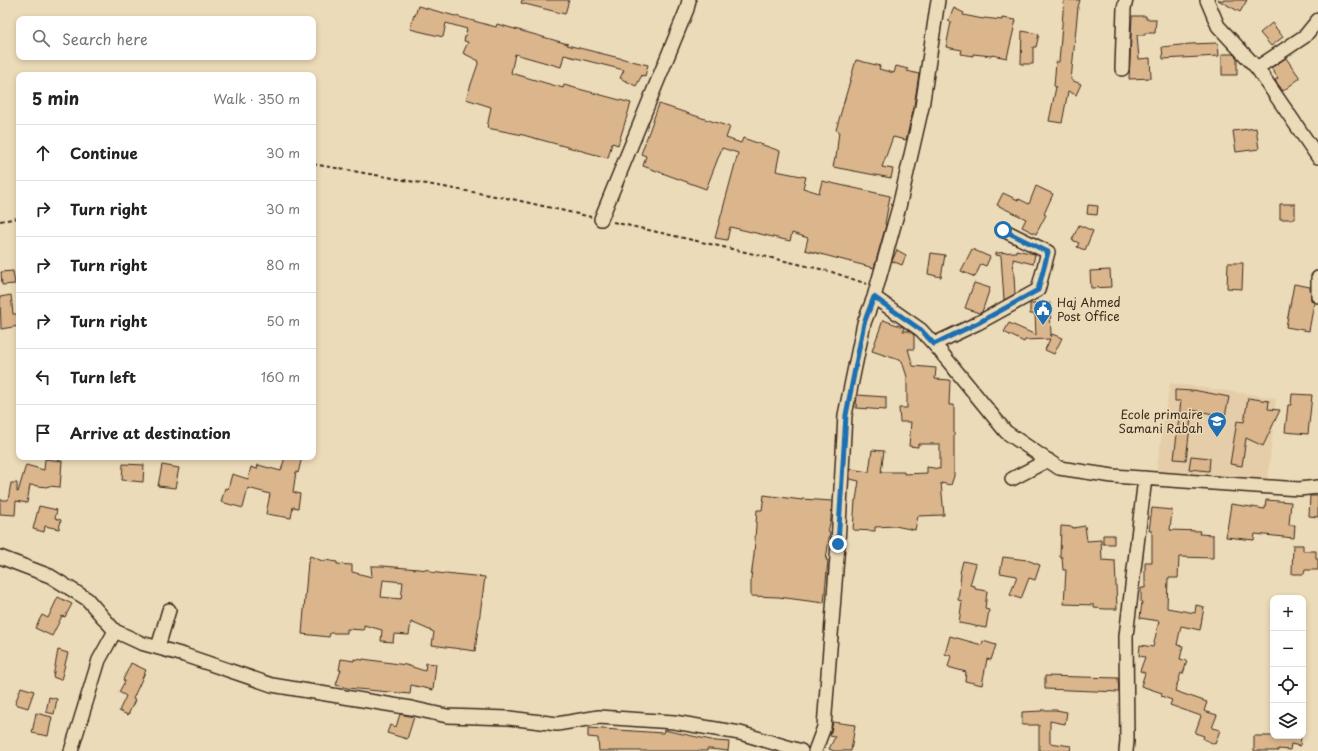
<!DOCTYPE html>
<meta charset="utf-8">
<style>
:root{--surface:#fff;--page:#f6f6f6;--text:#222;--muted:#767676;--line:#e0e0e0}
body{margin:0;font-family:"Playpen Sans",sans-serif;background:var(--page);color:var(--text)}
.controls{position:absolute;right:12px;bottom:12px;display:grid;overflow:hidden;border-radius:8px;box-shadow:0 2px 6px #0003}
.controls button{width:36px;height:36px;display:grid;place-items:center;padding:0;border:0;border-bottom:1px solid var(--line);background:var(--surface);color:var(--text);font:20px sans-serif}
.stop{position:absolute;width:12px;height:12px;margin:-9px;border:3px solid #1f6fb2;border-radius:50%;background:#fff}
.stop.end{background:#1f6fb2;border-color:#fff;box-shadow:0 1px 4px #0008}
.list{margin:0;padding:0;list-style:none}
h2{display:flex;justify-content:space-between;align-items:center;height:52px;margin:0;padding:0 16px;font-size:17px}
h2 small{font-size:13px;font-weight:400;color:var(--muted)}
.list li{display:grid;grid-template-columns:26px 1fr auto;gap:12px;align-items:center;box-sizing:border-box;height:56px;padding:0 16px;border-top:1px solid var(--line)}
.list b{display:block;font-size:15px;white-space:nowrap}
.list em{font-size:13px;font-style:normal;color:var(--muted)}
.icon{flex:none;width:22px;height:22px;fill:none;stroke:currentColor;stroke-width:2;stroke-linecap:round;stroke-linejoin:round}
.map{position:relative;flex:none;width:1318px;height:751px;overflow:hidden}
.search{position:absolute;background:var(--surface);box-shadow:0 2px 6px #0003;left:16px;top:16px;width:300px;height:44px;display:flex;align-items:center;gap:10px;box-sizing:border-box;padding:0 14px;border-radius:8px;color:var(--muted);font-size:15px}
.panel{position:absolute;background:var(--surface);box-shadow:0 2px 6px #0003;left:16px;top:72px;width:300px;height:388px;border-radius:8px}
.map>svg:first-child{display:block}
.built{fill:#e4cda8}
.building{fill:#dbb68c;stroke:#3b2a1e;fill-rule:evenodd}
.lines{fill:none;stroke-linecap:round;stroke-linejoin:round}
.minor-casing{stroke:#3b2a1e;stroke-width:16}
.path{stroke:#3b2a1e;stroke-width:2;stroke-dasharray:4 3;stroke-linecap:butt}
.minor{stroke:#ecdbb8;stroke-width:13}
.route{stroke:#1f6fb2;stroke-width:5}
.labels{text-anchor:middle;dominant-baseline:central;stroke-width:3;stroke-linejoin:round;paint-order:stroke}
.poi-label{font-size:12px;fill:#3b2a1e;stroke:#ecdbb8;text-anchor:start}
</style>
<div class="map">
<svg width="1318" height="751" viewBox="0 0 1318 751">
<rect width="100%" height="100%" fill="#ecdbb8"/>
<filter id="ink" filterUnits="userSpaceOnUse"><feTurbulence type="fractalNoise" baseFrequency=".025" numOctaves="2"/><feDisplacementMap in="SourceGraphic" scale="8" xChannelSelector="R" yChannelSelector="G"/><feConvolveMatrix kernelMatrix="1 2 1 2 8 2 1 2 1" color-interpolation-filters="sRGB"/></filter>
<g filter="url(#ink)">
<path class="built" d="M1170,383L1276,398L1267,487L1155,479Z"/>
<path class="building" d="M522,0H569L565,14L521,3Z
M1064,0H1080L1078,7L1071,80L1081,84L1076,95L1068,91L1062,123L1049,121L1056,87L1054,86L1056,62H1059Z
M1218,0H1247L1240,12Z
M418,6L496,27L497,24L568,44L567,45L648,65L645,76L642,75L636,86L620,78L624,70L564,55L561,67L515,54L511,73L563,88L564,85L631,103L618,145L612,143L608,158L523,135L487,128L491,107L466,99L479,61L463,53L468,42L464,41L467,29L446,23L443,37L410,29L414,15L415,16Z
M954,8L964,13L963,15L983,19L984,18L1002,20V18L1016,20L1007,58L992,55V56L973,54V56L961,54L962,50L946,47L951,22L948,21Z
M1132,16H1146V19H1156L1155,33H1145V35H1137L1139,59L1150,58L1151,78L1129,79Z
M1272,23L1283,37L1271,46L1260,33Z
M1022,31L1039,34L1036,47H1033V64H1021Z
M1218,43L1219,56L1163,59L1162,47L1190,44Z
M1222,54H1233L1237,58V75H1222Z
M1286,58L1300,78L1283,91L1275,80L1278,78L1271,68Z
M856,60L880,66L879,69L894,73L896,66L908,69L907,71L919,74L914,106L906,140L893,137L882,167L893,169L891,178L833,167L835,158H836L839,131L836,130Z
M659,104L730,127L726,138L741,143L743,138L780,151L776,171L806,177L803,188L819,193L822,181L890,196L885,224L886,225L874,268L805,250L808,238L792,233L790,241L730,227L727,240L715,238L738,153L722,148L706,189L643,166L646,156L641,154Z
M1256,128L1259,149L1236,152L1233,131Z
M1036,186L1053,194L1044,214L1046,215L1036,234L1022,227L1026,219L997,205L1003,193L1018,200L1019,199L1029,204Z
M1280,204H1295V219H1280Z
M1088,205L1098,206L1097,215L1087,214Z
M1079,225L1093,231L1085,250L1077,247L1079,243L1072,240Z
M972,249L990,257L986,266L981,264L975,277L961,271Z
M897,250L906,255L902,265L892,261Z
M1016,250L1035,254L1033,264L1013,259L1015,294L1004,300L1001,256L996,255V253L1016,252Z
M931,253L945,255L941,277L928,274Z
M1228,263H1243L1242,289L1227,288Z
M1110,270L1111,287L1091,288L1090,271Z
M13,271L15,284L2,285L1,272Z
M974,283L990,288L982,312L979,313L965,308Z
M1294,284L1310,287L1311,300L1314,303L1309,331L1286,327Z
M11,295L13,314H19V326L1,329L0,297Z
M1050,303L1051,337L1052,334L1062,338L1054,354L1045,350L1050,339L1025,340L1024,342L1004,332L1009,323L1036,335L1035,314H1030V304Z
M883,320L903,327L904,328L903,331H909L914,335V349H908L913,366L936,368L935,379L950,380L949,405H954V476L951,485L941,483L944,515L918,516L915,530L895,526L875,527V531L853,530L855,500H856L859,481L850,479V469L869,472L872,450L884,451L881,472H904V474L927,473V467L940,469V444H918V447L909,446L911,422H900L899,408H907V377L902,361L872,351Z
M1175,390L1193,391V390L1229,397L1225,416L1192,410L1186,460L1174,459L1181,401H1175Z
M1292,394L1312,395L1308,434L1285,432L1288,405H1291Z
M857,395L886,397V410L856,408Z
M1248,398L1269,401L1268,409L1280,410L1263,446L1246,438L1242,466L1230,464L1237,421L1244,422Z
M1191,456L1210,458L1209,471L1189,469Z
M285,457H302L298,473L296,472L293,492L300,494L298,508L293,507L291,518L266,514L270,494L248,488L243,508L221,502L225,488L228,489L232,474L248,479L251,467L257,469L258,465L281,471Z
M45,459L62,461L60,487L48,486L47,487L30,485L27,503L16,501L15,515L0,514V500H8L11,483H17V492H18L26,465L44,470Z
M123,464L144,465L143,482L122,480Z
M162,465L179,468L175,488L158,486Z
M764,495L802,500V499L832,501L831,519L828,532H830L826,560H828L824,603L778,597L751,596V578L754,554L757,510H762Z
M1310,496H1318V517L1309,516Z
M1266,500L1291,502L1289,525H1295L1294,538L1255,534L1254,540L1226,537L1231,504L1265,509Z
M39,506L57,510L55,518L61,520L59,529L45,526L44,532L33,529Z
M1152,508L1172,510L1170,530L1200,531L1199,534L1213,535V558L1179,557L1178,578H1168L1167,608L1195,613L1196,605L1204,607L1200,630L1181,626L1177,645L1183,646L1180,659L1187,661L1183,674L1181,673L1175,691L1207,702L1204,711L1217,715L1212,728L1220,730L1215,744L1203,739L1204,736L1195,733L1201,716L1170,705L1172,700L1161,696L1162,693L1141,686L1145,673L1140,671L1145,657L1139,656L1140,645L1153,647L1159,621L1140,618L1142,602H1141V588H1145V562H1152V531H1149Z
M1061,526L1073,527V528L1085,526L1087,541L1101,540L1102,560L1115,561L1117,609H1105L1094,608V605L1064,604L1066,570H1063L1062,557H1060Z
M1103,535H1114V544H1103Z
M1293,545H1303V551H1316V559H1318V570H1305L1304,574H1292Z
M310,556L325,562V560L337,562V564L352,565V572L372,577L371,566H383L430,570V572L454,575V574L485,577L475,651L432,645L434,632L411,622L409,635L394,634L393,642L381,641L382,630L364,625V630L347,629V633H330L329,637L302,634L308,562ZM383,580L403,582L401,599L381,597Z
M1003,557L1027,560L1040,565L1035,580L1029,578L1021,599L1010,595L1017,576L1000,573Z
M963,561L976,564L970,585L975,586V589L987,591L985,609L989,610L986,628L959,623L962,601L958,600L961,574L960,573Z
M58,597L72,604L65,617L62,616L52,636L35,628L42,615L48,618Z
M950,636L982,645L983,641L996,645L991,660L987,659L982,685L965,681L966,672L948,667L951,656L945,654Z
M58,650L68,653L61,680L53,677Z
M341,659L354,661V659L363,660V659L406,665L425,671L426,663L436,664L433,690L411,685L410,694L347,688L336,685L341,670H339Z
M131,663L146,670L136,692L133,699L135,700L128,715L119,711L126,696L119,692L125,681L123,680Z
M1045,676L1118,678L1119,692L1045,689Z
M21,687L34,691L28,708L15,704Z
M49,697L57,699L54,714L46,712Z
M1042,710H1056L1067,712L1065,724L1050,721V743L1071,746L1070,751H1039V725H1022V712L1042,711Z
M36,713L52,717L48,736L32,733Z
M400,714L414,717L407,739L387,733L390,725L396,727Z
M833,722L855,725L851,751H834L829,749L835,737L830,736Z
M588,728L663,733L664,730L716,741L729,742L728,751L710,749H707V751H599L598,738L588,737Z
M1254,736H1301L1300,746L1291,744L1290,750L1278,749V751H1254Z"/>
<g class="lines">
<defs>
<path id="minor" d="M1207,0L1218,26L1257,68L1318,157
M1257,68L1305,36L1318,20
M1122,69L1124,8L1126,0
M601,219L687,9L689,0
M1318,278V296
M874,297L921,330L940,351L1006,432L1059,468L1113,476L1299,489L1318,487
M934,344L978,323L1038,290L1048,252L1003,230
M1012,479L1048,460
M0,557L50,576L87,599L115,631L141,643L184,655L272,685L411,708L447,716L509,718L557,724L599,717L674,722L740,733L801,751
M158,647L169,610
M71,751L99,660L115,631
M815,751L824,727L838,544L845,415L864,323L874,297L899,207L922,107L938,0
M1126,751L1127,741L1126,636L1145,478"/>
</defs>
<use href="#minor" class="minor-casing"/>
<path class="path" d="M313,164L512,199L591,217
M0,221L19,218
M613,222L829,271L867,284"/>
<use href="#minor" class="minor"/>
</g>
</g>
<g class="lines" filter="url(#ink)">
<path class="route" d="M838,544L846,415L864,323L874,297L921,330L934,344L978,323L1038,290L1048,252L1003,230"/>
</g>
<defs>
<symbol id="civic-pin" viewBox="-11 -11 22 30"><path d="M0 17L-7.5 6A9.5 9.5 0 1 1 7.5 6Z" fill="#1f6fb2" stroke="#ecdbb8"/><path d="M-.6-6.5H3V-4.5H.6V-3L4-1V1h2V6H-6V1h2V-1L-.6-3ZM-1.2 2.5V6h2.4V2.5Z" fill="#fff"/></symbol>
<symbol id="school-pin" viewBox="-11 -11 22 30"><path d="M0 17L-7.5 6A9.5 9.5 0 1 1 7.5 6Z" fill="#1f6fb2" stroke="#ecdbb8"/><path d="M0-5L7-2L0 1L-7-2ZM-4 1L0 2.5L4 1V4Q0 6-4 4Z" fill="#fff"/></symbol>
</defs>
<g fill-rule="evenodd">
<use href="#civic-pin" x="1032" y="298" width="22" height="30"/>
<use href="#school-pin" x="1206" y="410" width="22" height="30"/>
</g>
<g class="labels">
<g class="poi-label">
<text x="1057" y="302">Haj Ahmed<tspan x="1057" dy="14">Post Office</tspan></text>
<text x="1203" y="414" text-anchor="end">Ecole primaire<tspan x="1203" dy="14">Samani Rabah</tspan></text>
</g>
</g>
</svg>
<div class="controls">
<button>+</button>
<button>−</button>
<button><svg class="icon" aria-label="locate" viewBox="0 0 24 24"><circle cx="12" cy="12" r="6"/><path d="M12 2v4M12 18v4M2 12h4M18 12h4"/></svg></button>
<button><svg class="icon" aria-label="layers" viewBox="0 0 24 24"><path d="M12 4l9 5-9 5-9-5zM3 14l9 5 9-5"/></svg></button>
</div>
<div class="stop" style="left:1003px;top:230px"></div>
<div class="stop end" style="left:838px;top:544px"></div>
<div class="search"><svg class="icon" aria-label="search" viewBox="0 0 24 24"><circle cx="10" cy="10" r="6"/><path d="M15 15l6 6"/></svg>Search here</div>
<section class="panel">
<h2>5 min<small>Walk · 350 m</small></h2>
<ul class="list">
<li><svg class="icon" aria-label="ahead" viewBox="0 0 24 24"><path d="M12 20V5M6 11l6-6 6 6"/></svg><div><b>Continue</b></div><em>30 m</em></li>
<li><svg class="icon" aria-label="right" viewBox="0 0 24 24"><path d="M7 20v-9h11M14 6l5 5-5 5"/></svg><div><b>Turn right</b></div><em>30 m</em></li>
<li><svg class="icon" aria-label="right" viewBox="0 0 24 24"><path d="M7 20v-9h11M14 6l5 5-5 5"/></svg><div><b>Turn right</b></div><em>80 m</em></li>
<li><svg class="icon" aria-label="right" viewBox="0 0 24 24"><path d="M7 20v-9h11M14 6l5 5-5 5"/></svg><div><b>Turn right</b></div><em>50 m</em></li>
<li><svg class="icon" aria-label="left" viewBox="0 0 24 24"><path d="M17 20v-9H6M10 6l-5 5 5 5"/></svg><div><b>Turn left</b></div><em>160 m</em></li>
<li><svg class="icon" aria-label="arrive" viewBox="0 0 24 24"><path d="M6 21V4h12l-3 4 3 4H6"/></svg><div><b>Arrive at destination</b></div></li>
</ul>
</section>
</div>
